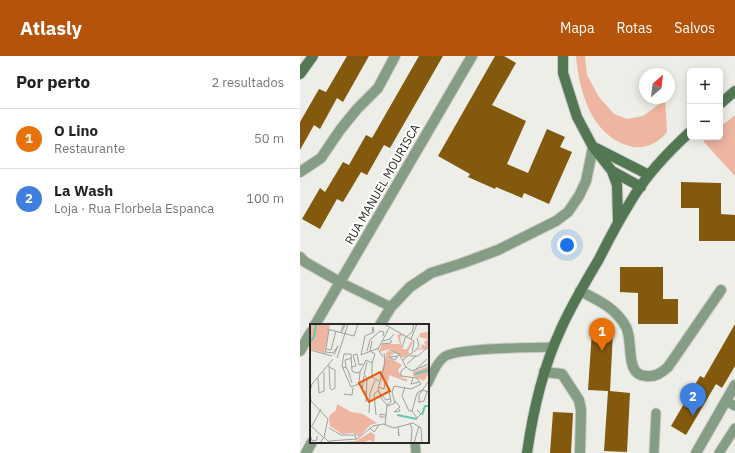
<!DOCTYPE html>
<html lang="pt">
<meta charset="utf-8">
<style>
:root{--surface:#fff;--page:#f2f2f2;--text:#222;--muted:#767676;--line:#e0e0e0;--accent:#b45309}
body{margin:0;font-family:"IBM Plex Sans",sans-serif;background:var(--page);color:var(--text)}
.controls{position:absolute;right:12px;top:12px;display:grid;overflow:hidden;border-radius:6px;box-shadow:0 2px 10px #0003}
.controls button{width:36px;height:36px;display:grid;place-items:center;padding:0;border:0;border-bottom:1px solid var(--line);background:var(--surface);color:var(--text);font:20px sans-serif}
.compass{position:absolute;left:339px;top:12px;width:36px;height:36px;border-radius:50%;background:var(--surface);box-shadow:0 2px 10px #0003;rotate:28deg}
.you{position:absolute;left:267px;top:189px;width:14px;height:14px;margin:-10px;border:3px solid #fff;border-radius:50%;background:#1a73e8;box-shadow:0 0 0 6px #1a73e833}
.badge{display:grid;place-items:center;width:26px;height:26px;border-radius:50%;background:var(--accent);color:#fff;font-size:13px;font-weight:700}
.pin{position:absolute;translate:-50% -33px;filter:drop-shadow(0 1px 2px #0008)}
.pin::after{content:'';position:absolute;top:21px;width:14px;height:12px;background:inherit;clip-path:polygon(0 0,100% 0,50% 100%)}
.list{margin:0;padding:0;list-style:none}
h2{display:flex;justify-content:space-between;align-items:center;height:52px;margin:0;padding:0 16px;font-size:17px}
h2 small{font-size:13px;font-weight:400;color:var(--muted)}
.list li{display:grid;grid-template-columns:26px 1fr auto;gap:12px;align-items:center;box-sizing:border-box;height:60px;padding:0 16px;border-top:1px solid var(--line)}
.list b{display:block;font-size:15px;white-space:nowrap}
.list p{margin:0;font-size:13px;white-space:nowrap;color:var(--muted)}
.list em{font-size:13px;font-style:normal;color:var(--muted)}
.map{position:relative;flex:none;width:435px;height:397px;overflow:hidden}
header{display:flex;align-items:center;gap:24px;box-sizing:border-box;height:56px;padding:0 20px;background:var(--accent);color:#fff}
header strong{font-size:19px}
nav{display:flex;gap:22px;margin-inline-start:auto;font-size:14px}
main{display:flex}
aside{flex:1;background:var(--surface)}
.map>svg:first-child{display:block}
.green{fill:#eeb5a1}
.building{fill:#83590d}
.lines{fill:none;stroke-linecap:round;stroke-linejoin:round}
.lane-casing{stroke:#cacbc5;stroke-width:11}
.street-casing{stroke:#cacbc5;stroke-width:12}
.secondary-casing{stroke:#cacbc5;stroke-width:12}
.lane{stroke:#859d85;stroke-width:9}
.street{stroke:#859d85;stroke-width:10}
.secondary{stroke:#537753;stroke-width:10}
.labels{text-anchor:middle;dominant-baseline:central;stroke-width:4;stroke-linejoin:round;paint-order:stroke}
.street-label{font-size:12px;fill:#2a2a27;stroke:#fffffe}
.inset-river{fill:none;stroke:#63c9b5;stroke-width:2}
.inset-road{fill:none;stroke:#9fa09b;stroke-width:1}
.view{fill:#e8590c;fill-opacity:0.15;stroke:#e8590c;stroke-width:2}
.inset-edge{fill:none;stroke:#2a2a27;stroke-width:2}
</style>
<header>
<strong>Atlasly</strong>
<nav><a>Mapa</a><a>Rotas</a><a>Salvos</a></nav>
</header>
<main>
<aside>
<h2>Por perto<small>2 resultados</small></h2>
<ul class="list">
<li><span class="badge" style="background:#e8710a">1</span><div><b>O Lino</b><p>Restaurante</p></div><em>50 m</em></li>
<li><span class="badge" style="background:#3f7fe0">2</span><div><b>La Wash</b><p>Loja · Rua Florbela Espanca</p></div><em>100 m</em></li>
</ul>
</aside>
<div class="map">
<svg width="435" height="397" viewBox="0 0 435 397">
<rect width="100%" height="100%" fill="#edeee8"/>
<path class="green" d="M276,0H285L287,19L299,41L314,58L327,63L343,60L365,44L367,76C357,88 344,94 329,90C291,79 279,35 276,0Z
M435,59V120L403,85L408,81H420V71Z"/>
<path class="building" d="M47,0H69L43,46L37,42L20,73L14,69L0,94V66L19,33L26,36Z
M119,0H143L90,92L84,89L67,119L61,116L43,146L37,143L20,173L2,163L20,132L25,136L43,106L49,109L66,79L72,82Z
M195,0H204L216,7L192,49L226,65L207,108L228,117L247,73L265,81L260,91L272,96L249,148L224,137L222,142L196,131L195,133L168,121L170,118L138,100Z
M381,126L421,127V158L435,159V185H399V152H381Z
M320,211H363V243H378V268H338V237L320,236Z
M435,268V310L422,332L416,328L386,379L371,370L400,320L404,322Z
M292,275L313,276L310,335L330,337L327,396L304,395L308,335L288,334Z
M253,356L273,357L271,397H250Z"/>
<g class="lines">
<defs>
<path id="lane" d="M40,226L91,251
M128,327C132,319 136,307 144,301C156,291 234,292 253,291
M426,345L435,350
M115,386L116,397
M354,397L356,357
M419,397L435,372"/>
<path id="street" d="M0,116L21,102L40,74L57,53L78,32L95,0
M0,201L5,206L40,226
M280,235C298,244 316,252 326,271C334,286 324,319 346,320C356,321 361,317 368,311L421,234
M15,269L172,0
M80,269L91,251L110,231L131,217L160,208L198,194L256,165L268,156L279,140L286,125L293,91
M0,295L11,276
M244,316L262,318L279,344L281,354L280,397
M6,397L12,386
M396,397L435,329"/>
<path id="secondary" d="M263,0V17L277,61L293,91L312,115L317,129L318,165
M0,18L13,0
M420,48L435,35
M296,92L349,119
M312,115L341,131
M227,397C233,355 242,314 260,275C271,250 285,227 299,203C309,183 319,164 331,145C346,119 368,96 390,76"/>
</defs>
<use href="#lane" class="lane-casing"/>
<use href="#street" class="street-casing"/>
<use href="#secondary" class="secondary-casing"/>
<use href="#lane" class="lane"/>
<use href="#street" class="street"/>
<use href="#secondary" class="secondary"/>
</g>
<g class="labels">
<g class="street-label">
<text transform="translate(82 128) rotate(-60)">RUA MANUEL MOURISCA</text>
</g>
</g>
<g transform="translate(10 268)">
<rect width="119" height="119" fill="#edeee8"/>
<path d="M0,0H20L14,29L0,25ZM118,4L119,25L105,26L111,24L112,20L116,22L114,18L118,15L109,13L110,9L118,8ZM91,10L94,13L90,12L92,25H97L101,17L103,18L98,28L100,30L94,34L80,25L69,28L72,20H90L87,11ZM77,27L85,29L78,33L92,41L88,46L92,54L97,55V58L79,51L78,60L70,53ZM119,42V49L114,57L103,52V48ZM27,80L41,88L53,90L67,99L60,101L49,113L43,109L32,110L20,102L19,92L26,86ZM61,108L65,111L64,119L60,116L52,119H22L46,117Z" fill="#eeb5a1"/>
<path class="inset-river" d="M0,18L4,13L6,0M105,50L119,46M87,91L107,95M112,91L115,82H119"/>
<path class="inset-road" d="M74,0L104,17L102,29L93,36M17,5L44,12L48,0M62,8L63,3L64,8L55,12L51,31L69,24M31,9L33,1H35L32,7M101,15L107,0M62,17L60,27L65,30L62,39M73,17L80,15L84,10M71,20L81,19V16M92,24L95,14L102,8L104,0M16,25L21,26L26,7M0,26L22,32M79,26L89,30L96,43L102,47L119,40M57,27L60,16L70,7L74,8L73,12M16,28L23,29L28,22L24,31M104,28L109,22L107,14M74,29L75,39L68,65L71,74L78,82L85,79L82,68L84,62L101,65L111,60L107,54L91,52V47L96,43M15,30L19,6M87,32L79,33L85,36L89,30M100,32H108L117,24M73,33L68,25L79,4M27,34L38,0M97,40L106,32M19,41L20,64L22,66L25,64V46L19,43M36,43L35,36L42,34M41,43L46,42L43,31L47,30L49,41L53,40M33,44L36,43L39,49L42,59M104,47L117,35M50,48L46,49L42,47L41,30H34L32,42L41,63L49,60L50,48L56,36L62,39V53L69,57M54,51L57,38M55,51L57,55L56,78M54,52L52,66L57,69M8,54L9,69L14,67V48M103,54L101,60L109,58M68,63L74,65L75,59M95,63L92,72L99,87H102M69,68L76,76L80,75M34,70L42,71L43,64M85,77L90,83L84,88L90,87L89,85M109,78L114,77L117,68M109,79V71L118,58M77,81L81,78L78,62M102,87L107,69L112,66L119,68M102,87L107,94L111,90L107,86M59,89L60,69L65,56M66,91L64,70L69,66M76,93H70V90L76,91M100,99L102,105L101,119M0,101L13,113M75,101L77,81M2,102L11,85M19,104L31,111H45L46,115M60,104L64,108L69,101M88,108L89,112L88,103M0,110L2,117L7,116V112M14,113L18,95L1,77L0,67L2,60L23,35M19,117L47,115L63,102L73,100L84,104L103,99L111,104L112,119M10,119L14,113L19,118M104,119L109,102"/>
<path class="view" d="M70,48L80,67L59,78L49,59Z"/>
<rect width="119" height="119" class="inset-edge"/>
</g>
</svg>
<div class="controls">
<button>+</button>
<button>−</button>
</div>
<svg class="compass" viewBox="-18 -18 36 36"><path d="M0-13l5 13h-10z" fill="#e53935"/><path d="M0 13l5-13h-10z" fill="#767676"/></svg>
<div class="you"></div>
<div class="pin badge" style="left:302px;top:295px;background:#e8710a">1</div>
<div class="pin badge" style="left:393px;top:360px;background:#3f7fe0">2</div>
</div>
</main>
